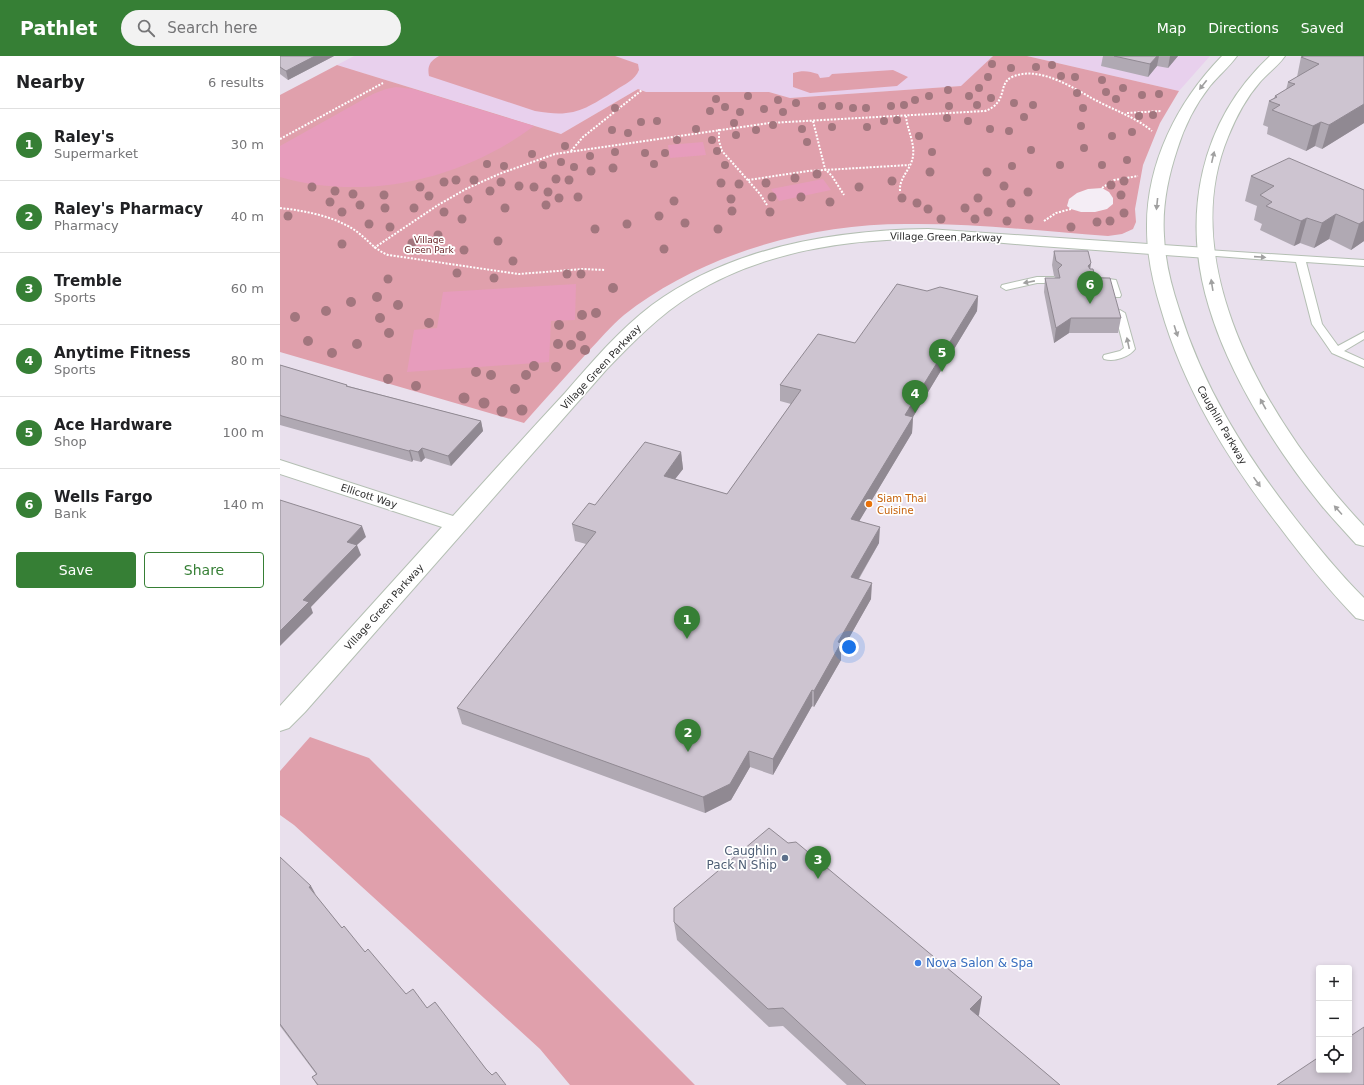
<!DOCTYPE html>
<meta charset="utf-8">
<style>
:root{--surface:#fff;--page:#f2f2f2;--text:#202124;--muted:#757577;--line:#e0e0e0;--accent:#367f35}
body{margin:0;font-family:"DejaVu Sans",sans-serif;background:var(--page);color:var(--text)}
.controls{position:absolute;right:12px;bottom:12px;display:grid;overflow:hidden;border-radius:4px;box-shadow:0 2px 6px #0003}
.controls button{width:36px;height:36px;display:grid;place-items:center;padding:0;border:0;border-bottom:1px solid var(--line);background:var(--surface);color:var(--text);font:20px sans-serif}
.you{position:absolute;left:569px;top:591px;width:14px;height:14px;margin:-10px;border:3px solid #fff;border-radius:50%;background:#1a73e8;box-shadow:0 0 0 6px #1a73e833}
.badge{display:grid;place-items:center;width:26px;height:26px;border-radius:50%;background:var(--accent);color:#fff;font-size:13px;font-weight:700}
.pin{position:absolute;translate:-50% -33px;filter:drop-shadow(0 1px 2px #0008)}
.pin::after{content:'';position:absolute;top:21px;width:14px;height:12px;background:inherit;clip-path:polygon(0 0,100% 0,50% 100%)}
.list{margin:0;padding:0;list-style:none}
h2{display:flex;justify-content:space-between;align-items:center;height:52px;margin:0;padding:0 16px;font-size:17px}
h2 small{font-size:13px;font-weight:400;color:var(--muted)}
.list li{display:grid;grid-template-columns:26px 1fr auto;gap:12px;align-items:center;box-sizing:border-box;height:72px;padding:0 16px;border-top:1px solid var(--line)}
.list b{display:block;font-size:15px;white-space:nowrap}
.list p{margin:0;font-size:13px;white-space:nowrap;color:var(--muted)}
.list em{font-size:13px;font-style:normal;color:var(--muted)}
.actions{display:flex;gap:8px;padding:12px 16px}
.actions a{flex:1;padding:9px 0;border:1px solid var(--accent);border-radius:4px;text-align:center;font-size:14px;color:var(--accent)}
.actions .main{background:var(--accent);color:#fff}
.icon{flex:none;width:22px;height:22px;fill:none;stroke:currentColor;stroke-width:2;stroke-linecap:round;stroke-linejoin:round}
.map{position:relative;flex:none;width:1084px;height:1029px;overflow:hidden}
header{display:flex;align-items:center;gap:24px;box-sizing:border-box;height:56px;padding:0 20px;background:var(--accent);color:#fff}
header strong{font-size:19px}
nav{display:flex;gap:22px;margin-inline-start:auto;font-size:14px}
.search{width:280px;height:36px;background:var(--page);display:flex;align-items:center;gap:10px;box-sizing:border-box;padding:0 14px;border-radius:22px;color:var(--muted);font-size:15px}
main{display:flex}
aside{flex:1;background:var(--surface)}
.map>svg:first-child{display:block}
.education{fill:#e8d0ed}
.green{fill:#e0a0ac}
.pitch{fill:#e79cbc}
.plaza{fill:#f4edf5}
.lines{fill:none;stroke-linecap:round;stroke-linejoin:round}
.lane-casing{stroke:#b4bfb3;stroke-width:2}
.street-casing{stroke:#b4bfb3;stroke-width:2}
.secondary-casing{stroke:#b4bfb3;stroke-width:2}
.path{stroke:#fff;stroke-width:2;stroke-dasharray:2 1.5;stroke-linecap:butt}
.lane{fill:#fff;fill-rule:evenodd}
.street{fill:#fff;fill-rule:evenodd}
.secondary{fill:#fff;fill-rule:evenodd}
.tree{fill:#a2767e}
.wall{fill:#b0a9b3}
.shaded-wall{fill:#908992}
.building{fill:#cdc4d0;stroke:#908992}
.oneway{fill:#a0a0a0}
.food-dot{fill:#e8710a;stroke:#fff;stroke-width:1.5}
.service-dot{fill:#5c6f8a;stroke:#fff;stroke-width:1.5}
.shop-dot{fill:#3f7fe0;stroke:#fff;stroke-width:1.5}
.labels{text-anchor:middle;dominant-baseline:central;stroke-width:3.5;stroke-linejoin:round;paint-order:stroke}
.far-park-label{font-size:9px;fill:#671f23;stroke:#fff}
.street-label{font-size:10px;fill:#2c2c2c;stroke:#fff}
.food-label{font-size:10px;fill:#c56008;stroke:#fff;text-anchor:start}
.near-service-label{font-size:12px;fill:#4e5e75;stroke:#fff;text-anchor:end}
.near-shop-label{font-size:12px;fill:#366cbe;stroke:#fff;text-anchor:start}
</style>
<header>
<strong>Pathlet</strong>
<div class="search"><svg class="icon" aria-label="search" viewBox="0 0 24 24"><circle cx="10" cy="10" r="6"/><path d="M15 15l6 6"/></svg>Search here</div>
<nav><a>Map</a><a>Directions</a><a>Saved</a></nav>
</header>
<main>
<aside>
<h2>Nearby<small>6 results</small></h2>
<ul class="list">
<li><span class="badge">1</span><div><b>Raley's</b><p>Supermarket</p></div><em>30 m</em></li>
<li><span class="badge">2</span><div><b>Raley's Pharmacy</b><p>Pharmacy</p></div><em>40 m</em></li>
<li><span class="badge">3</span><div><b>Tremble</b><p>Sports</p></div><em>60 m</em></li>
<li><span class="badge">4</span><div><b>Anytime Fitness</b><p>Sports</p></div><em>80 m</em></li>
<li><span class="badge">5</span><div><b>Ace Hardware</b><p>Shop</p></div><em>100 m</em></li>
<li><span class="badge">6</span><div><b>Wells Fargo</b><p>Bank</p></div><em>140 m</em></li>
</ul>
<div class="actions"><a class="main">Save</a><a>Share</a></div>
</aside>
<div class="map">
<svg width="1084" height="1029" viewBox="0 0 1084 1029">
<rect width="100%" height="100%" fill="#e9e0ed"/>
<path class="education" d="M74,0H713L682,30L510,42L489,36H366L358,33L281,78L57,9Z
M747,0H930L899,35Z"/>
<path class="green" d="M159,0H335L358,8L359,14C355,24 345,28 336,34C304,54 294,62 255,55L149,20C147,10 150,5 159,0Z
M713,0H747L899,35L880,67L863,109L855,153L856,166L853,173L842,178L828,180C760,175 693,167 625,168C528,168 420,199 344,259C331,270 319,284 307,297C286,320 265,343 244,367L0,296V39L57,9L281,78L358,33L366,36H489L510,42L681,30Z
M613,14L628,21L617,30L530,37L513,31V17C523,14 529,15 538,18L540,22L549,21L552,18Z
M30,681L89,702L415,1029H290L260,993L14,769L0,759V715Z"/>
<path class="pitch" d="M116,31L133,33L254,70C183,123 87,146 0,121V90L93,38L106,33Z
M423,86L426,99L390,102L388,89Z
M543,123L551,134L499,145L491,133Z
M296,228L295,264L271,265L269,306L127,316L134,274L157,272L163,236Z"/>
<path class="plaza" d="M822,132L829,136L833,142V148L827,153L815,156H801L791,153L787,150L789,143L797,137L808,133Z"/>
<g class="lines">
<defs>
<path id="lane" d="M927,194L1084,204V210L1026,206L1042,268L1058,290L1084,276V283L1064,295L1084,304V311L1052,297L1032,268L1016,206L923,199L922,197Z
M757,221H774L779,224L774,227H757L726,234L721,231L722,229Z
M814,221L836,224L841,239L840,241H832L828,229L810,226L809,224Z
M840,254L845,257L855,293C849,301 835,306 824,303L823,301L824,299L840,295L844,292L835,257Z"/>
<path id="street" d="M648,173L927,192L933,193L935,197L933,201L927,202C871,198 816,194 760,190C723,187 685,183 648,183C569,182 481,196 413,238C379,259 353,286 326,314L25,656L9,672L0,675V650L162,471L0,418V404L173,460C210,419 247,378 285,337C312,306 339,274 372,249C450,192 553,174 648,173Z"/>
<path id="secondary" d="M942,0H957C949,11 938,20 930,30C915,49 904,71 897,94C888,121 882,151 884,180C885,205 891,229 899,253C923,331 965,398 1015,462C1037,490 1059,517 1084,542V564L1076,562C1048,533 1023,502 999,470C948,404 904,333 881,253C873,227 867,200 867,173C866,108 897,46 942,0Z
M990,0H1005C998,10 988,17 980,26C966,42 956,61 948,81C893,214 995,376 1084,470V490L1076,488C1065,476 1053,463 1042,450C997,395 949,319 929,251C901,160 920,65 990,0Z"/>
</defs>
<use href="#lane" class="lane-casing"/>
<use href="#street" class="street-casing"/>
<use href="#secondary" class="secondary-casing"/>
<path class="path" d="M847,57L882,55
M533,65L545,113L552,120L564,139
M439,73V85L442,95L480,138L487,149
M0,83L103,27
M291,95L303,81L362,34
M468,124L528,115L629,109
M822,132L834,124L858,120
M620,135C619,121 631,114 633,100C635,87 627,73 626,60
M0,152C26,155 54,160 76,175C87,183 95,194 108,199L239,218L303,213L325,214
M764,165L776,157L791,153
M94,192L158,149L186,133L219,118L275,98L489,67L705,55C729,46 717,28 732,21C761,8 797,35 821,47C839,56 856,62 872,75"/>
<use href="#lane" class="lane"/>
<use href="#street" class="street"/>
<use href="#secondary" class="secondary"/>
</g>
<g class="tree">
<circle cx="712" cy="8" r="4"/>
<circle cx="772" cy="9" r="4"/>
<circle cx="756" cy="11" r="4"/>
<circle cx="731" cy="12" r="4"/>
<circle cx="781" cy="20" r="4"/>
<circle cx="708" cy="21" r="4"/>
<circle cx="795" cy="21" r="4"/>
<circle cx="822" cy="24" r="4"/>
<circle cx="699" cy="32" r="4"/>
<circle cx="843" cy="32" r="4"/>
<circle cx="668" cy="34" r="4"/>
<circle cx="826" cy="36" r="4"/>
<circle cx="797" cy="37" r="4"/>
<circle cx="879" cy="38" r="4"/>
<circle cx="862" cy="39" r="4"/>
<circle cx="468" cy="40" r="4"/>
<circle cx="649" cy="40" r="4"/>
<circle cx="689" cy="40" r="4"/>
<circle cx="711" cy="42" r="4"/>
<circle cx="436" cy="43" r="4"/>
<circle cx="836" cy="43" r="4"/>
<circle cx="498" cy="44" r="4"/>
<circle cx="635" cy="44" r="4"/>
<circle cx="516" cy="47" r="4"/>
<circle cx="734" cy="47" r="4"/>
<circle cx="624" cy="49" r="4"/>
<circle cx="697" cy="49" r="4"/>
<circle cx="753" cy="49" r="4"/>
<circle cx="542" cy="50" r="4"/>
<circle cx="559" cy="50" r="4"/>
<circle cx="611" cy="50" r="4"/>
<circle cx="669" cy="50" r="4"/>
<circle cx="445" cy="51" r="4"/>
<circle cx="335" cy="52" r="4"/>
<circle cx="573" cy="52" r="4"/>
<circle cx="586" cy="52" r="4"/>
<circle cx="803" cy="52" r="4"/>
<circle cx="484" cy="53" r="4"/>
<circle cx="430" cy="55" r="4"/>
<circle cx="460" cy="56" r="4"/>
<circle cx="503" cy="56" r="4"/>
<circle cx="873" cy="59" r="4"/>
<circle cx="859" cy="60" r="4"/>
<circle cx="744" cy="61" r="4"/>
<circle cx="667" cy="62" r="4"/>
<circle cx="617" cy="64" r="4"/>
<circle cx="377" cy="65" r="4"/>
<circle cx="604" cy="65" r="4"/>
<circle cx="688" cy="65" r="4"/>
<circle cx="361" cy="66" r="4"/>
<circle cx="454" cy="67" r="4"/>
<circle cx="493" cy="69" r="4"/>
<circle cx="801" cy="70" r="4"/>
<circle cx="552" cy="71" r="4"/>
<circle cx="587" cy="71" r="4"/>
<circle cx="416" cy="73" r="4"/>
<circle cx="522" cy="73" r="4"/>
<circle cx="710" cy="73" r="4"/>
<circle cx="332" cy="74" r="4"/>
<circle cx="476" cy="74" r="4"/>
<circle cx="729" cy="75" r="4"/>
<circle cx="852" cy="76" r="4"/>
<circle cx="348" cy="77" r="4"/>
<circle cx="456" cy="79" r="4"/>
<circle cx="639" cy="80" r="4"/>
<circle cx="832" cy="80" r="4"/>
<circle cx="397" cy="84" r="4"/>
<circle cx="432" cy="84" r="4"/>
<circle cx="527" cy="86" r="4"/>
<circle cx="285" cy="90" r="4"/>
<circle cx="804" cy="92" r="4"/>
<circle cx="751" cy="94" r="4"/>
<circle cx="437" cy="95" r="4"/>
<circle cx="335" cy="96" r="4"/>
<circle cx="652" cy="96" r="4"/>
<circle cx="365" cy="97" r="4"/>
<circle cx="385" cy="97" r="4"/>
<circle cx="252" cy="98" r="4"/>
<circle cx="310" cy="100" r="4"/>
<circle cx="847" cy="104" r="4"/>
<circle cx="281" cy="106" r="4"/>
<circle cx="207" cy="108" r="4"/>
<circle cx="374" cy="108" r="4"/>
<circle cx="263" cy="109" r="4"/>
<circle cx="445" cy="109" r="4"/>
<circle cx="780" cy="109" r="4"/>
<circle cx="822" cy="109" r="4"/>
<circle cx="224" cy="110" r="4"/>
<circle cx="732" cy="110" r="4"/>
<circle cx="294" cy="111" r="4"/>
<circle cx="333" cy="112" r="4.5"/>
<circle cx="311" cy="115" r="4.5"/>
<circle cx="650" cy="116" r="4.5"/>
<circle cx="707" cy="116" r="4.5"/>
<circle cx="537" cy="118" r="4.5"/>
<circle cx="515" cy="122" r="4.5"/>
<circle cx="276" cy="123" r="4.5"/>
<circle cx="176" cy="124" r="4.5"/>
<circle cx="194" cy="124" r="4.5"/>
<circle cx="289" cy="124" r="4.5"/>
<circle cx="612" cy="125" r="4.5"/>
<circle cx="844" cy="125" r="4.5"/>
<circle cx="164" cy="126" r="4.5"/>
<circle cx="221" cy="126" r="4.5"/>
<circle cx="441" cy="127" r="4.5"/>
<circle cx="486" cy="127" r="4.5"/>
<circle cx="459" cy="128" r="4.5"/>
<circle cx="831" cy="129" r="4.5"/>
<circle cx="239" cy="130" r="4.5"/>
<circle cx="724" cy="130" r="4.5"/>
<circle cx="32" cy="131" r="4.5"/>
<circle cx="140" cy="131" r="4.5"/>
<circle cx="254" cy="131" r="4.5"/>
<circle cx="579" cy="131" r="4.5"/>
<circle cx="55" cy="135" r="4.5"/>
<circle cx="210" cy="135" r="4.5"/>
<circle cx="268" cy="136" r="4.5"/>
<circle cx="748" cy="136" r="4.5"/>
<circle cx="73" cy="138" r="4.5"/>
<circle cx="104" cy="139" r="4.5"/>
<circle cx="841" cy="139" r="4.5"/>
<circle cx="149" cy="140" r="4.5"/>
<circle cx="298" cy="141" r="4.5"/>
<circle cx="492" cy="141" r="4.5"/>
<circle cx="521" cy="141" r="4.5"/>
<circle cx="279" cy="142" r="4.5"/>
<circle cx="622" cy="142" r="4.5"/>
<circle cx="698" cy="142" r="4.5"/>
<circle cx="188" cy="143" r="4.5"/>
<circle cx="451" cy="143" r="4.5"/>
<circle cx="394" cy="145" r="4.5"/>
<circle cx="50" cy="146" r="4.5"/>
<circle cx="550" cy="146" r="4.5"/>
<circle cx="637" cy="147" r="4.5"/>
<circle cx="731" cy="147" r="4.5"/>
<circle cx="80" cy="149" r="4.5"/>
<circle cx="266" cy="149" r="4.5"/>
<circle cx="105" cy="152" r="4.5"/>
<circle cx="134" cy="152" r="4.5"/>
<circle cx="225" cy="152" r="4.5"/>
<circle cx="685" cy="152" r="4.5"/>
<circle cx="648" cy="153" r="4.5"/>
<circle cx="452" cy="155" r="4.5"/>
<circle cx="62" cy="156" r="4.5"/>
<circle cx="164" cy="156" r="4.5"/>
<circle cx="490" cy="156" r="4.5"/>
<circle cx="708" cy="156" r="4.5"/>
<circle cx="844" cy="157" r="4.5"/>
<circle cx="8" cy="160" r="4.5"/>
<circle cx="379" cy="160" r="4.5"/>
<circle cx="182" cy="163" r="4.5"/>
<circle cx="661" cy="163" r="4.5"/>
<circle cx="695" cy="163" r="4.5"/>
<circle cx="749" cy="163" r="4.5"/>
<circle cx="727" cy="165" r="4.5"/>
<circle cx="830" cy="165" r="4.5"/>
<circle cx="817" cy="166" r="4.5"/>
<circle cx="405" cy="167" r="4.5"/>
<circle cx="89" cy="168" r="4.5"/>
<circle cx="347" cy="168" r="4.5"/>
<circle cx="110" cy="171" r="4.5"/>
<circle cx="791" cy="171" r="4.5"/>
<circle cx="315" cy="173" r="4.5"/>
<circle cx="438" cy="173" r="4.5"/>
<circle cx="158" cy="179" r="4.5"/>
<circle cx="218" cy="185" r="4.5"/>
<circle cx="132" cy="187" r="4.5"/>
<circle cx="62" cy="188" r="4.5"/>
<circle cx="384" cy="193" r="4.5"/>
<circle cx="184" cy="194" r="4.5"/>
<circle cx="163" cy="195" r="4.5"/>
<circle cx="233" cy="205" r="4.5"/>
<circle cx="177" cy="217" r="4.5"/>
<circle cx="287" cy="218" r="4.5"/>
<circle cx="301" cy="218" r="4.5"/>
<circle cx="214" cy="222" r="4.5"/>
<circle cx="108" cy="223" r="4.5"/>
<circle cx="333" cy="232" r="5"/>
<circle cx="97" cy="241" r="5"/>
<circle cx="71" cy="246" r="5"/>
<circle cx="118" cy="249" r="5"/>
<circle cx="46" cy="255" r="5"/>
<circle cx="316" cy="257" r="5"/>
<circle cx="302" cy="259" r="5"/>
<circle cx="15" cy="261" r="5"/>
<circle cx="100" cy="262" r="5"/>
<circle cx="149" cy="267" r="5"/>
<circle cx="279" cy="269" r="5"/>
<circle cx="109" cy="277" r="5"/>
<circle cx="301" cy="280" r="5"/>
<circle cx="28" cy="285" r="5"/>
<circle cx="77" cy="288" r="5"/>
<circle cx="278" cy="288" r="5"/>
<circle cx="291" cy="289" r="5"/>
<circle cx="305" cy="294" r="5"/>
<circle cx="52" cy="297" r="5"/>
<circle cx="254" cy="310" r="5"/>
<circle cx="276" cy="311" r="5"/>
<circle cx="196" cy="316" r="5"/>
<circle cx="211" cy="319" r="5"/>
<circle cx="246" cy="319" r="5"/>
<circle cx="108" cy="323" r="5"/>
<circle cx="136" cy="330" r="5"/>
<circle cx="235" cy="333" r="5"/>
<circle cx="184" cy="342" r="5.5"/>
<circle cx="204" cy="347" r="5.5"/>
<circle cx="242" cy="354" r="5.5"/>
<circle cx="222" cy="355" r="5.5"/>
</g>
<path class="wall" d="M0,0H54L8,24L0,18Z
M823,0H898L888,12L877,10L868,21L821,10Z
M1084,0V67L1042,93L1035,90L1026,95L987,78L988,71L983,69L989,45L994,42L995,40L1006,34L1008,26L1017,21L1021,1Z
M971,120L1084,134V185L1071,194L1049,183L1034,192L1020,187L1014,190L980,174L982,168L974,164L977,150L965,145Z
M774,195L810,213L841,262L838,277H789L774,287L764,236L765,222H777L774,220L772,209Z
M647,235L698,240L697,255L633,361L632,377L579,465L599,487L579,523L591,543L561,596V604L534,651L532,650L493,719L470,711L451,744L425,757L182,668L177,652L306,488L295,485L292,468L315,449L401,396L403,413L395,423L447,438L511,348L500,345V329L575,287Z
M0,309L67,329L68,330L201,365L203,375L171,410L145,402L141,406L133,404L132,406L0,369Z
M0,801L36,840L62,872L126,938L147,952L206,1013L212,1019L226,1029H37L32,1021L36,1018L0,970Z
M394,866L699,959L698,960L780,1029H567L503,970L489,971L397,884Z"/>
<path class="shaded-wall" d="M35,0H54L8,24L6,15Z
M877,0H879L877,10L868,21L870,8Z
M890,0H898L888,12Z
M1084,48V67L1042,93L1049,69Z
M1041,66L1035,90L1026,95L1033,70Z
M1056,158L1049,183L1034,192L1042,167Z
M1027,162L1020,187L1014,190L1021,165Z
M1084,165V185L1071,194L1079,168Z
M811,207L809,221L808,210Z
M698,240L697,255L633,361L632,377L571,479V463L625,359Z
M791,262L789,277L774,287L776,272Z
M201,365L203,375L171,410L168,400Z
M142,392L145,402L141,406L138,396Z
M130,394L133,404L132,406L129,395Z
M401,396L403,413L385,436L384,420Z
M82,470L86,481L77,489L81,499L31,551L33,557L0,590V575L67,486Z
M600,471L599,487L570,537L571,521Z
M592,527L591,543L561,596V604L534,651V635L558,586Z
M532,634V650L493,719V703Z
M469,695L470,711L451,744L425,757L423,741Z
M31,830L36,839L29,831Z
M702,941L699,959L687,971L690,953Z"/>
<path class="building" d="M0,0H35L6,15L0,11Z
M834,0H877L870,8Z
M1024,0H1084V48L1049,69L1041,66L1033,70L992,54L1000,49L989,45L997,41L995,40L1015,28L1008,26L1039,8L1021,1Z
M1009,102L1084,134V165L1079,168L1056,158L1042,167L1027,162L1021,165L986,150L992,146L980,139L994,130L971,120Z
M774,195H808L811,207L808,210L810,213H813L815,222H830L841,262H791L776,272L765,222H780L778,213L782,209L776,205Z
M617,228L647,235L660,231L698,240L625,359L633,361L571,463L600,471L571,521L592,527L558,586L561,587L534,635L532,634L493,703L469,695L450,728L423,741L177,652L316,476L292,468L309,447L315,449L365,386L401,396L384,420L447,438L521,334L500,329L538,278L575,287Z
M0,309L67,329L66,330L201,365L168,400L142,392L138,396L130,394L129,395L2,360L0,359Z
M0,444L82,470L67,486L77,489L23,544L29,546L0,575Z
M489,772L508,787L516,786L702,941L690,953L780,1029H586L503,952L488,953L394,866V852Z
M0,801L31,830L29,831L62,872L64,870L85,896L88,893L126,938L133,933L147,952L155,946L206,1013L212,1019L216,1016L226,1029H38L32,1021L37,1018L0,968Z
M1084,971V1029H997L1039,1001V1014H1069V981Z"/>
<defs><path id="oneway-solid" d="M-6-.8H1V-3.2L6.5 0L1 3.2V.8H-6Z"/></defs>
<g class="oneway">
<use href="#oneway-solid" transform="translate(923 29) rotate(128)"/>
<use href="#oneway-solid" transform="translate(933 101) rotate(-77)"/>
<use href="#oneway-solid" transform="translate(877 148) rotate(96)"/>
<use href="#oneway-solid" transform="translate(980 201) rotate(4)"/>
<use href="#oneway-solid" transform="translate(749 226) rotate(169)"/>
<use href="#oneway-solid" transform="translate(932 229) rotate(-99)"/>
<use href="#oneway-solid" transform="translate(896 275) rotate(72)"/>
<use href="#oneway-solid" transform="translate(848 287) rotate(-102)"/>
<use href="#oneway-solid" transform="translate(983 348) rotate(-119)"/>
<use href="#oneway-solid" transform="translate(977 426) rotate(55)"/>
<use href="#oneway-solid" transform="translate(1058 454) rotate(-132)"/>
</g>
<circle class="food-dot" cx="589" cy="448" r="4"/>
<circle class="service-dot" cx="505" cy="802" r="4"/>
<circle class="shop-dot" cx="638" cy="907" r="4"/>
<g class="labels">
<g class="far-park-label">
<text x="149" y="184">Village<tspan x="149" dy="10">Green Park</tspan></text>
</g>
<g class="street-label">
<text transform="translate(666 181) rotate(1)">Village Green Parkway</text>
<text transform="translate(321 311) rotate(-47)">Village Green Parkway</text>
<text transform="translate(942 369) rotate(60)">Caughlin Parkway</text>
<text transform="translate(89 440) rotate(18)">Ellicott Way</text>
<text transform="translate(104 551) rotate(-48)">Village Green Parkway</text>
</g>
<g class="food-label">
<text x="597" y="442">Siam Thai<tspan x="597" dy="12">Cuisine</tspan></text>
</g>
<g class="near-service-label">
<text x="497" y="795">Caughlin<tspan x="497" dy="14">Pack N Ship</tspan></text>
</g>
<g class="near-shop-label">
<text x="646" y="907">Nova Salon &amp; Spa</text>
</g>
</g>
</svg>
<div class="controls">
<button>+</button>
<button>−</button>
<button><svg class="icon" aria-label="locate" viewBox="0 0 24 24"><circle cx="12" cy="12" r="6"/><path d="M12 2v4M12 18v4M2 12h4M18 12h4"/></svg></button>
</div>
<div class="you"></div>
<div class="pin badge" style="left:407px;top:583px">1</div>
<div class="pin badge" style="left:408px;top:696px">2</div>
<div class="pin badge" style="left:538px;top:823px">3</div>
<div class="pin badge" style="left:635px;top:357px">4</div>
<div class="pin badge" style="left:662px;top:316px">5</div>
<div class="pin badge" style="left:810px;top:248px">6</div>
</div>
</main>
